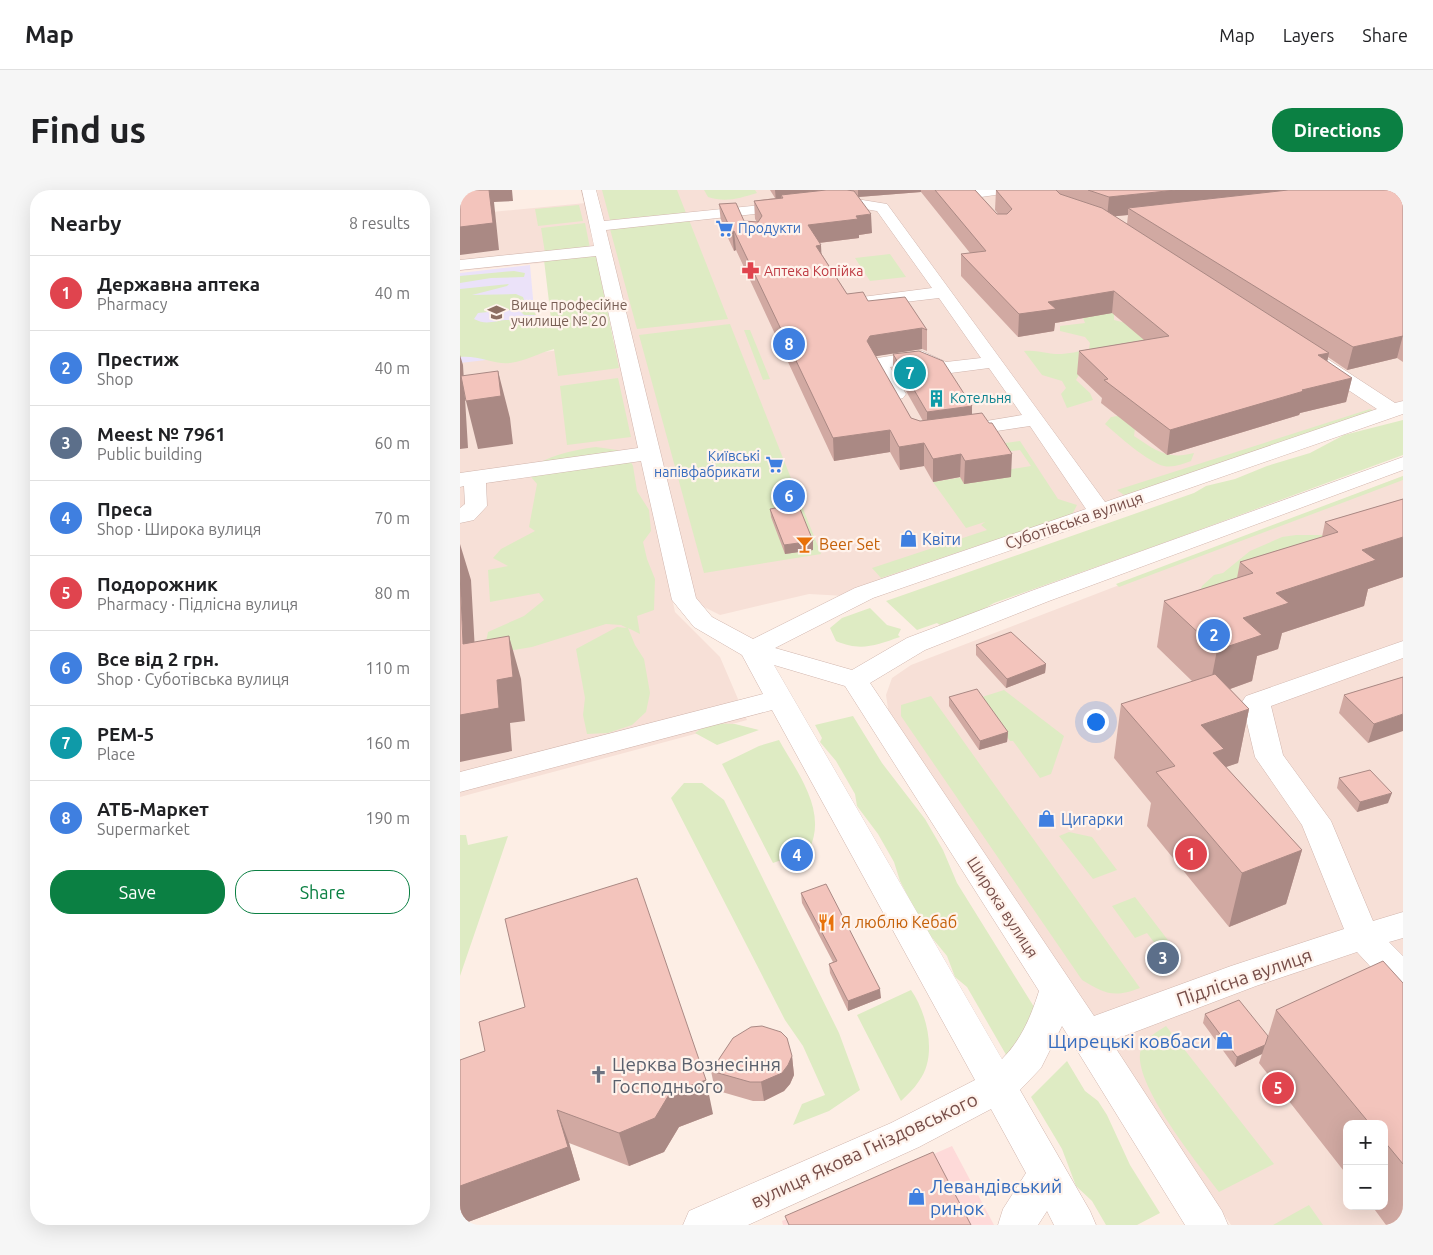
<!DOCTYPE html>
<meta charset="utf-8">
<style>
:root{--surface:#fff;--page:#f6f6f6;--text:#202124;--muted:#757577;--line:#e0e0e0;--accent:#0b8043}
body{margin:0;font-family:Ubuntu,sans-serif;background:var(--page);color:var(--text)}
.controls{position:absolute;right:15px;bottom:15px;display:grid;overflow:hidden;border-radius:10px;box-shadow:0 5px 20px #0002}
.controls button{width:45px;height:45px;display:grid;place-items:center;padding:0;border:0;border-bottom:1px solid var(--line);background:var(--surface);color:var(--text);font:25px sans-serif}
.you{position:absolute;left:635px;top:531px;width:18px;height:18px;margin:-12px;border:4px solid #fff;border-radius:50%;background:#1a73e8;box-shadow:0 0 0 8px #1a73e833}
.badge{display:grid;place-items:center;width:32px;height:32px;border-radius:50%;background:var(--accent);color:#fff;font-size:16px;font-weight:700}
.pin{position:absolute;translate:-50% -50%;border:2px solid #fff;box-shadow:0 1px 5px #0006}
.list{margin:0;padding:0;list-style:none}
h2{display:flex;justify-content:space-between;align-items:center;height:65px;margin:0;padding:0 20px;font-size:21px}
h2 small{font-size:16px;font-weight:400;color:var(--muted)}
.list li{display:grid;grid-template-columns:32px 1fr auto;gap:15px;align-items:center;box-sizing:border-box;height:75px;padding:0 20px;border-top:1px solid var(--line)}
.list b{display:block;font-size:19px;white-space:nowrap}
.list p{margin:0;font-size:16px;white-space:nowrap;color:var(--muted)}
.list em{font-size:16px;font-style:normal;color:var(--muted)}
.actions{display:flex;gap:10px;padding:15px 20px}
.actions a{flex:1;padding:11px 0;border:1px solid var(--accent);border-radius:20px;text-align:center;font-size:18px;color:var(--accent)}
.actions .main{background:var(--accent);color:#fff}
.map{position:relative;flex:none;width:943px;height:1035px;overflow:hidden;border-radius:20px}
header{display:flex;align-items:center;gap:30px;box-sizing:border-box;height:70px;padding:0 25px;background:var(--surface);border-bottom:1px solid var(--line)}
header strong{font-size:24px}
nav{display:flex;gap:28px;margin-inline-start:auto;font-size:18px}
.intro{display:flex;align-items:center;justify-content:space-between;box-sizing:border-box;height:120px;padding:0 30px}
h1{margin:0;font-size:35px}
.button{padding:12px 22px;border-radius:20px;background:var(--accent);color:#fff;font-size:18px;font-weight:700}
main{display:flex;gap:30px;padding:0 30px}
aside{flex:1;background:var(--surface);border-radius:20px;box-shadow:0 5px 20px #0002}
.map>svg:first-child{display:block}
.residential{fill:#f7e0d7;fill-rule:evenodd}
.commercial{fill:#fedad9}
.education{fill:#ebe2f9}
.green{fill:#deebc3}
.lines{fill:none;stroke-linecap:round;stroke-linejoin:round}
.minor-casing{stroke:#d1b5ad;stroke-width:1}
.minor{fill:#fff;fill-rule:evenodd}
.wall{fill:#d1a9a2;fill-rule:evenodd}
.shaded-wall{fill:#aa8984}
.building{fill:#f3c4bc;stroke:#aa8984}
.labels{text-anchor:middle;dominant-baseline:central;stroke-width:4.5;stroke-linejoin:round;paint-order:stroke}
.far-shop-label{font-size:14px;fill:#366cbe;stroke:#fff3ec;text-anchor:start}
.far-health-label{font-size:14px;fill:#be3a42;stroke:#fff3ec;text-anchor:start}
.far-education-label{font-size:14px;fill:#785e54;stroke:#fff3ec;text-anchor:start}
.far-culture-label{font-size:14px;fill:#0d838f;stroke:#fff3ec;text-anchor:start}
.street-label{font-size:16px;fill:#774e49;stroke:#fff3ec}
.shop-label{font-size:16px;fill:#366cbe;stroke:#fff3ec;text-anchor:start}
.food-label{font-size:16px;fill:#c56008;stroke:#fff3ec;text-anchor:start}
.near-street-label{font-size:19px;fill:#774e49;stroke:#fff3ec}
.near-shop-label{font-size:19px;fill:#366cbe;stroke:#fff3ec;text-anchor:end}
.near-worship-label{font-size:19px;fill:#5b616d;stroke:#fff3ec;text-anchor:start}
</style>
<header>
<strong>Map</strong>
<nav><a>Map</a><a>Layers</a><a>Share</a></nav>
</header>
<div class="intro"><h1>Find us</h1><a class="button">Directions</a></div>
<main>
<aside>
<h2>Nearby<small>8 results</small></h2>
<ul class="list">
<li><span class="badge" style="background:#e0444e">1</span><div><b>Державна аптека</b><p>Pharmacy</p></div><em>40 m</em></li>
<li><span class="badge" style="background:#3f7fe0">2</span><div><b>Престиж</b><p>Shop</p></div><em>40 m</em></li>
<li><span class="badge" style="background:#5c6f8a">3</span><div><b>Meest № 7961</b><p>Public building</p></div><em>60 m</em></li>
<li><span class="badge" style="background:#3f7fe0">4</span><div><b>Преса</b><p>Shop · Широка вулиця</p></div><em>70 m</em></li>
<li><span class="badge" style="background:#e0444e">5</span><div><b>Подорожник</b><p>Pharmacy · Підлісна вулиця</p></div><em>80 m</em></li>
<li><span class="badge" style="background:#3f7fe0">6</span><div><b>Все від 2 грн.</b><p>Shop · Суботівська вулиця</p></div><em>110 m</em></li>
<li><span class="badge" style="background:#0f9aa8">7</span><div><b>РЕМ-5</b><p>Place</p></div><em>160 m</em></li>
<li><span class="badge" style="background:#3f7fe0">8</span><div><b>АТБ-Маркет</b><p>Supermarket</p></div><em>190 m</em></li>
</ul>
<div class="actions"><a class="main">Save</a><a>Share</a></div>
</aside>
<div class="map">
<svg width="943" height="1035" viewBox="0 0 943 1035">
<rect width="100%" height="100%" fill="#fdeee5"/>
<path class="residential" d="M137,0H943V215L385,406L349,404L260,425L244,417L234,409Z
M126,13L140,67L0,81V25Z
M159,153L215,422L260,467L287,530L0,607V172Z
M943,286V1035H771L429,525L426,505L432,488L451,475ZM887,934H924V1016H887Z"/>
<path class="commercial" d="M492,956L534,1035H323L322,1031Z"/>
<path class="education" d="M70,75L78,164L0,173V83Z"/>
<path class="green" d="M142,0H217L226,23L150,30Z
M244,0H295L297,3C280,8 266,13 248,7Z
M119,15L123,31L78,36L75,19Z
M229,30L268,129L177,139L150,39Z
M125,33L130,58L85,63L81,38Z
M430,64L446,87L410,91L395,68Z
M136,65L159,178L98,186L94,159C79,163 66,171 50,173C35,175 19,165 0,167V99L49,94L47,96L12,105L56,104L63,107L64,110L56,115L66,114L74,121L76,125H64L60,121L48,120L18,123L14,129C27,136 35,130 49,130C62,129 82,130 92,137L84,70Z
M54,81L65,83L64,87L31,88L0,93V86Z
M661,119L654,124V130L666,133L690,153L620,183L616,190L630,203L633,210L607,218L601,204L606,198L602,191L582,185L564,161C574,160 579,162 588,163C600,166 617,162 629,159L630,153L625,147L600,141V136L625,133L623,128Z
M270,134L361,364L244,383L179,145Z
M284,140H290L310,189L303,190Z
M158,188L171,247L107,255L100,196Z
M910,219L917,223L664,305L657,300Z
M677,223L674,246C696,261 708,270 734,263L731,271C722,274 713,278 704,276C689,273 656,244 645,234L651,227Z
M943,230V265L698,355L534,413C517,424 498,429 480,435L477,433L457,440L426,411L734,303L746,296L775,289L807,276L850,263L884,245Z
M560,251L598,309L617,315L613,323L553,351L541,348L421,388L412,378L527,340L521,335L525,332L506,338L473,292L571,276L560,260L536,263L531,255Z
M136,257L157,260L168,266L173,276L177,301L189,320L191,341L183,352L187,369L195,389L194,420L177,426L180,444L168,438L175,455L184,469L190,503L186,522L172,535L148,543L127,544L123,525L125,508L116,459L157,437L167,438L161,435L146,434L72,457L37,463L25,457L28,442L64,426L84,410L79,403L30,412L28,380L48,376L33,368L41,359L75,341L69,337L77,294L66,281C87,266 111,260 136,257Z
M943,286V290L659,397L656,394Z
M836,345H868L736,413L742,396L754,385L763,383L790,361L822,347Z
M410,418L427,435L441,439L438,445L440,447C416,455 401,462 376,451L370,438L382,428Z
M544,500L604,546L591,584L580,588L553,551H550L519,508Z
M471,506L680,798C654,808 645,804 622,790L441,526V515Z
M393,526L422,573L465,629L483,660L497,693L589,841L552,875L507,797L495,787L487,766L464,738L440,691L434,672L418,644L397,616L395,604L376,571L360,552L362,548L355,535Z
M249,533L275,534L299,540L257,555L235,543Z
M319,550C338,584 368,621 349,660L313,673L262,574L299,556Z
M224,593H242L264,610L379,843L400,900L369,921L333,935L342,914L365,905L343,856L325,830L211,608Z
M609,642L632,647L657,680L633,689L599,646Z
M0,645H6L8,655L48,646L0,786Z
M675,707L720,766L708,771L687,743L675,748L652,716Z
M451,800C467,823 478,866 459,891C454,899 447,905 441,911L397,825Z
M706,836L814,974L759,1002C739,975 670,891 681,859C685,848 697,842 706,836Z
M607,871L625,901L638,911L647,925L670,975L700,1023L677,1035H646L632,1011L616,996L602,959L571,907Z
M849,1015L863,1035H813Z"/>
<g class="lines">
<defs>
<path id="minor" d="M122,0H136L144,31L332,12L337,13L339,16L337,19L332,20L146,40L236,408L252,427L293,449L395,398L626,319L570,236L497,247L490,245L487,241L490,237L562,225L529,178L483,184L459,173L430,177L446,204L443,208L436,210L429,208L409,173L411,169L462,161L486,172L521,168L479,108L402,117L396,116L393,112L396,108L402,107L472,98L417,21L374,14L364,0H378L384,7L427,14L645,312L917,219L852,176L850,172L852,168L859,166L866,168L935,213L943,211V224L940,225L413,408L315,458L392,480L447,448L571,401L943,267V280L589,411L465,460L410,493L634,826L771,776L884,739L842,635L795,567L782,512L786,506L943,451V468L811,516L823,565L871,631L913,731L943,722V748L929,752L943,766V803L931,799L897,762L796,796L651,851L762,1021L768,1035H725L602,836L581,878L560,900L630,1021L636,1035H594L587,1021L578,1035H538L543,1019L566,983L531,919L459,957L288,1035H223L229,1021L431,933L515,890L312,520L0,602V582L303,504L282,465L234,437L212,410L181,271L26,293L27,316L14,330L0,333V318L5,314L4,296L0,297V283L178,258L136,66L0,80V70L134,56ZM314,475L385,496L579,801C571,826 562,849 542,869Z
M508,0H544L542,4L521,7L537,25L534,28H524L503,4Z"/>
</defs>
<use href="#minor" class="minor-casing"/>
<use href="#minor" class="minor"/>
</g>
<path class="wall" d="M310,0H515L537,24H538L535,20L536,0H943V172L937,168L887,180L868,167L867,172L892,188L886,212L840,223L839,225L707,265L641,213L642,208L617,184L619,161L684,150L652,123L595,133L594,141L558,147L501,86V64L510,63L461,2L399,7L412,43L399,45V48L359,53L361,63L387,104L408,111L467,140V161L462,159L415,166L451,228L460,231H463L433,178V164L512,224L551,287L504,294L500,287L473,292L464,276L440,280L430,262L374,271L276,60L274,61L261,33L259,14L284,31L297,32L295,29L294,11L315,8ZM668,25L667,34L654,26Z
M943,309V387L908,399L904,416L822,443L818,459L797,466L792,491L770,499L789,519L778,573L766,577L842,660L826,714L769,737L687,636L691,613L654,568L661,514L733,492L697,457L704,411L777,388L780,372L862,347L865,332Z
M310,319L353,360L325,364L311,327Z
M516,455L586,474L585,483L546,498L516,465Z
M943,487L908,553L879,523L884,505Z
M489,507L548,542L547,552L519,560L489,516Z
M879,588L928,613L897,622L877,598Z
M341,703L421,808L388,821L370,783L369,774L373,772L342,713Z
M943,793V1035H926L912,1016H924V934H887V985L799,873L802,864L775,877L743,833L745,824L808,846L816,820Z
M25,861L253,924L219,937L204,962L169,976L109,953L120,990L0,1035V870Z
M332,866L334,885L330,894L324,901L304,911H293L255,900L251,881Z"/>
<path class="shaded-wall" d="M29,0H52L53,11L34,12L39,60L0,65V37Z
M315,0H365L323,8L321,5L322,11L316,12Z
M398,0H461V2L398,7Z
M716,0H892L668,18V25L647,27L649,7Z
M411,24L412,43L399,45V48L350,54L348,35L396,26Z
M274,41L276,60L274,61L272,42Z
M361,55L362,75L356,56Z
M654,101L652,123L595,133L594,141L558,147L559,124L588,112Z
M462,138V159L411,167L407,151L410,146Z
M943,145L937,168L887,180L893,157Z
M869,163L864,186L858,165Z
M0,165L3,175L8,258L0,259Z
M38,181L50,228L53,254L18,259L6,211Z
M892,188L886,212L840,223L839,225L707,265L710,240L842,200Z
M512,216V230L467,237V222Z
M430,240V262L374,271L373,248Z
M464,253V276L440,280L439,257Z
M501,264L500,287L473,292V269Z
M552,264L551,287L504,294L505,271Z
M943,347V387L908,399L904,416L822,443L818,459L797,466L792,491L748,507L757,460L783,428L816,403L902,360Z
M353,351V360L325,364L324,355Z
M0,354L11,390L17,497L3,454L0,382Z
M49,446L61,489L65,531L50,533L52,561L0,572V525L37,490Z
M586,474L585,483L546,498L547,489Z
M789,519L778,573L760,579L741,535Z
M943,524V541L908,553L914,534Z
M548,542L547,552L519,560L520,551Z
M932,603L928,613L897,622L900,612Z
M842,660L826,714L769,737L782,683Z
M420,799L421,808L388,821V811Z
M805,855L802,864L775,877L777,867Z
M332,866L334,885L330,894L324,901L304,911L301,892Z
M246,890L253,924L219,937L204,962L169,976L159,943L210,903Z
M97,920L109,953L120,990L0,1035V996Z"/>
<path class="building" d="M0,0H29L33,33L0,37Z
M366,0H387L394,1L411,24L396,26L398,29L348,35L361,55L356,56L387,104L403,102L408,111L445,107L467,140L462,138L410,146L407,151L451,228L460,231L522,223L529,233H532L552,264L505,271L501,264L473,269L464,253L439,257L430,240L373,248L274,41L272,42L259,14L276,13L284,31L298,32L302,26L294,11L323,8L321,5Z
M475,0H515L537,24H547L552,19L536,0H596L600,4L642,18L869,163L858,165L892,188L842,200L844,201L710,240L644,190L648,189L619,161L709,146L654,101L588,112L596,119L559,124L501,64L526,61Z
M628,0H716L649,7Z
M828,0H943V146L893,157L668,18Z
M459,161L483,171L512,216L467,222L433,164Z
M38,181L41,206L6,211L1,186Z
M943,309V347L902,360L916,370L816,403L829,413L783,428L802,445L757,460L704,411L793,383L780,372L878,342L865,332Z
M338,314L353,351L324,355L310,319Z
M0,382L3,454L49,446L53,487L37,490L39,518L0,525Z
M551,442L586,474L547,489L516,455Z
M755,484L789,519L741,535L764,559L753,563L842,660L782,683L696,582L715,576L661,514Z
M943,487V524L914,534L884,505Z
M517,499L548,542L520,551L489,507Z
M910,580L932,603L900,612L879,588Z
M177,688L246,890L210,903L195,928L159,943L97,920L108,957L0,996V870L25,861L19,832L65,817L45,729Z
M366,694L420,799L388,811L369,774L377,771L341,703Z
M923,771L943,793V974L924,951V934H910L816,820Z
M779,810L808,846L805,855L777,867L745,824Z
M302,836L321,842L327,848L332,866L328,875L322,883L301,892H290L251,881L273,848L291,837Z
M473,962L511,1035H329L325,1026Z"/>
<defs>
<symbol id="supermarket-bare" viewBox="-9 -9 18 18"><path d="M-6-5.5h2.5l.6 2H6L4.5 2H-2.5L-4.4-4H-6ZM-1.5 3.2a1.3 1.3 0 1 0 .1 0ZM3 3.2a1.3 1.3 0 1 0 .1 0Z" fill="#3f7fe0" stroke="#fff3ec" stroke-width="2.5" paint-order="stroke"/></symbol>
<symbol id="pharmacy-bare" viewBox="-9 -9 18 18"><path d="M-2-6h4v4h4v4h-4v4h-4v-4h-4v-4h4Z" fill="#e0444e" stroke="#fff3ec" stroke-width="2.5" paint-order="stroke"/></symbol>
<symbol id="university-bare" viewBox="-9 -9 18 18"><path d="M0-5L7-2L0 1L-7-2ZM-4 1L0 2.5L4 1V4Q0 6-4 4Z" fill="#8d6e63" stroke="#fff3ec" stroke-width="2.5" paint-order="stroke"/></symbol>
<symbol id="building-bare" viewBox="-9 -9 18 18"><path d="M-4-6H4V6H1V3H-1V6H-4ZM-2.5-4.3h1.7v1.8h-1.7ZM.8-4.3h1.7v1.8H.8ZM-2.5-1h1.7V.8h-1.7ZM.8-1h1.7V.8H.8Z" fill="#0f9aa8" stroke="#fff3ec" stroke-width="2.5" paint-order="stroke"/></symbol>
<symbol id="shop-bare" viewBox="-9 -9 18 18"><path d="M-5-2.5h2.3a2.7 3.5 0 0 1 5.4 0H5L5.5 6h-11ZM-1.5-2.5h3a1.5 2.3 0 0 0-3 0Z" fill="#3f7fe0" stroke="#fff3ec" stroke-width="2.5" paint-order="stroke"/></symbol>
<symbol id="bar-bare" viewBox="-9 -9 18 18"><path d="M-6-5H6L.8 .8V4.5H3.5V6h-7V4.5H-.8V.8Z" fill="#e8710a" stroke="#fff3ec" stroke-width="2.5" paint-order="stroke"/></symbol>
<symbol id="restaurant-bare" viewBox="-9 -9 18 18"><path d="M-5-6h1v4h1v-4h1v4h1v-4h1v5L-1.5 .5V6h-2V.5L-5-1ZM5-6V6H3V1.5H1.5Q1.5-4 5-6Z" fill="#e8710a" stroke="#fff3ec" stroke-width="2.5" paint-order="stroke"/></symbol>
<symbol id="church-bare" viewBox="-9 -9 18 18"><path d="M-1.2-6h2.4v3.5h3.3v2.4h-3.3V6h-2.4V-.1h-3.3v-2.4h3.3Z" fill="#6b7280" stroke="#fff3ec" stroke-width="2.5" paint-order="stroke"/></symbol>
</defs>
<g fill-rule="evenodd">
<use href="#supermarket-bare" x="252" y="26" width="25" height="25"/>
<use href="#pharmacy-bare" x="278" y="68" width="25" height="25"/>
<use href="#university-bare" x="24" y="110" width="25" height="25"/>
<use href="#building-bare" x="464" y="196" width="25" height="25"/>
<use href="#supermarket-bare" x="302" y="262" width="25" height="25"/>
<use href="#shop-bare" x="436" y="336" width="25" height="25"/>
<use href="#bar-bare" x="332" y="342" width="25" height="25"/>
<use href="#shop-bare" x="574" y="616" width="25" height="25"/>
<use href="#restaurant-bare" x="354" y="720" width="25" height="25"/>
<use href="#shop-bare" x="752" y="838" width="25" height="25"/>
<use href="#church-bare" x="126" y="872" width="25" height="25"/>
<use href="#shop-bare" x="444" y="994" width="25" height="25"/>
</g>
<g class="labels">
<g class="far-shop-label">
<text x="278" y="38">Продукти</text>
<text x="300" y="266" text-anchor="end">Київські<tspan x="300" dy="16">напівфабрикати</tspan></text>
</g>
<g class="far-health-label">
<text x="304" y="81">Аптека Копійка</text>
</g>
<g class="far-education-label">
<text x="51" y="115">Вище професійне<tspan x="51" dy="16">училище № 20</tspan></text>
</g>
<g class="far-culture-label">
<text x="490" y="208">Котельня</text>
</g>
<g class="street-label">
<text transform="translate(614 330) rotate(-19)">Суботівська вулиця</text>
<text transform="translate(543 717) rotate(57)">Широка вулиця</text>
</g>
<g class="shop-label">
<text x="462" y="349">Квіти</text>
<text x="601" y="629">Цигарки</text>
</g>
<g class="food-label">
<text x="359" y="354">Beer Set</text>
<text x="381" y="732">Я люблю Кебаб</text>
</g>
<g class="near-street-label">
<text transform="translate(784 787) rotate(-19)">Підлісна вулиця</text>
<text transform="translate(404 960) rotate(-25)">вулиця Якова Гніздовського</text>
</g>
<g class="near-shop-label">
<text x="751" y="851">Щирецькі ковбаси</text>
<text x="470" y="996" text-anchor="start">Левандівський<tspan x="470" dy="22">ринок</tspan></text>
</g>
<g class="near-worship-label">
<text x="152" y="874">Церква Вознесіння<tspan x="152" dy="22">Господнього</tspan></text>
</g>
</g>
</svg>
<div class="controls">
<button>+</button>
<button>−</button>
</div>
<div class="you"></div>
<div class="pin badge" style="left:731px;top:664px;background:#e0444e">1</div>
<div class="pin badge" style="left:754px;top:445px;background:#3f7fe0">2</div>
<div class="pin badge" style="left:703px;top:768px;background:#5c6f8a">3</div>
<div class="pin badge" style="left:337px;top:665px;background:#3f7fe0">4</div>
<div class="pin badge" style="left:818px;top:898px;background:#e0444e">5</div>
<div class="pin badge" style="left:329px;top:306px;background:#3f7fe0">6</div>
<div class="pin badge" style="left:450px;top:183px;background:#0f9aa8">7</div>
<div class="pin badge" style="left:329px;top:154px;background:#3f7fe0">8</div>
</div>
</main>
